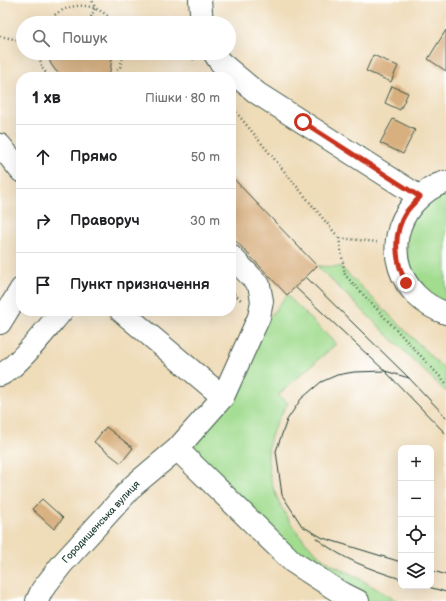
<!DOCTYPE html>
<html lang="uk">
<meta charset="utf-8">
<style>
:root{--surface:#fff;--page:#f2f2f2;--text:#202124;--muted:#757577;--line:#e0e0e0}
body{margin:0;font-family:"Balsamiq Sans",sans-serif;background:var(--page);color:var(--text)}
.controls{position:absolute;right:12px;bottom:12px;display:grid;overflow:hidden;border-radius:8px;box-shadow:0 4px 16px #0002}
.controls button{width:36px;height:36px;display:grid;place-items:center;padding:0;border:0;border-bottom:1px solid var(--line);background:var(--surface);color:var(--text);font:20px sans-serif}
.stop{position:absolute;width:12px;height:12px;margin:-9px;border:3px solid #c8321e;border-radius:50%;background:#fff}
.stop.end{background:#c8321e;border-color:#fff;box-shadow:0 1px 4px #0008}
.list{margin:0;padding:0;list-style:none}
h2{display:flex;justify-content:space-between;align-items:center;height:52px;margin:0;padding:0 16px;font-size:17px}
h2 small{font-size:13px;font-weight:400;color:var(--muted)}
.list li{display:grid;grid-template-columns:26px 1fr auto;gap:12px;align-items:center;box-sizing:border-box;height:64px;padding:0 16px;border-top:1px solid var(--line)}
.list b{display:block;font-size:15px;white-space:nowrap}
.list em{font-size:13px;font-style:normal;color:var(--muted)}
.icon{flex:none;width:22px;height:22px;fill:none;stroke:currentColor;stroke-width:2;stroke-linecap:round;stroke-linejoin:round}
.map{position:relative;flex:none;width:446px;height:601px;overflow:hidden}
.search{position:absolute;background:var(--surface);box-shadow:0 4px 16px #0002;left:16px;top:16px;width:220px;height:44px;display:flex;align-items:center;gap:10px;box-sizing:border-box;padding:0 14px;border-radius:22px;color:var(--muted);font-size:15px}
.panel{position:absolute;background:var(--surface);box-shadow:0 4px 16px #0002;left:16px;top:72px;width:220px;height:244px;border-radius:16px}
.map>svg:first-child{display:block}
.green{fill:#a1dc8f;stroke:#608c62}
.building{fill:#d8b080}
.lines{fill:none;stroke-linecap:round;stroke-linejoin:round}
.minor-casing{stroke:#3e5548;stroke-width:24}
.path{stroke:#3e5548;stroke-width:2.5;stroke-dasharray:1 3;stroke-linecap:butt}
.minor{stroke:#fff;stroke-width:22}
.tram{stroke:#1f3d34;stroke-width:1}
.route{stroke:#c8321e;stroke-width:5}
.labels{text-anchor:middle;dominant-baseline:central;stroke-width:4;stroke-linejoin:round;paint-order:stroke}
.street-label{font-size:10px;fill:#1f3d34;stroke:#fff}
</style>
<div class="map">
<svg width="446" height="601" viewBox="0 0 446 601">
<rect width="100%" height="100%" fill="#fff"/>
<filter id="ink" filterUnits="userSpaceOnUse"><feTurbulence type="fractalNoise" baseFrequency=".025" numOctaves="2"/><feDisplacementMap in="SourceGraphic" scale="8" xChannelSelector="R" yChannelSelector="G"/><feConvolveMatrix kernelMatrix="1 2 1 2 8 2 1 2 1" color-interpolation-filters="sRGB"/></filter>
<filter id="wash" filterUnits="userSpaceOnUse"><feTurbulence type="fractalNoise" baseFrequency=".012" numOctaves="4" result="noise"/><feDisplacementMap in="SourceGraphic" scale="16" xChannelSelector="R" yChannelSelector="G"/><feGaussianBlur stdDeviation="0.9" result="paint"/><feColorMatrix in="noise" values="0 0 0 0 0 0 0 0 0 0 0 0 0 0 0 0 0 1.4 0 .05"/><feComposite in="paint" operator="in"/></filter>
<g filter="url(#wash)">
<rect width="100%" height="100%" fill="#efdcb9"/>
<path class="green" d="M446,185V311L409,282L405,221Z
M317,266L341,267L446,371V392Z
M287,295L336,344L278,395L288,403C280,416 273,427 270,441C259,485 297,544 333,565C340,569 348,572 355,576C369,584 383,593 397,601H358L338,591L185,456L267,320Z"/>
<g id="blocks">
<path class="building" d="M446,30V71L428,59Z
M47,53H113L109,77H63L55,70L51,64Z
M373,55L398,66L391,82L366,71Z
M392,86L408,93L400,110L385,103Z
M393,119L415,130L403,154L380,143Z
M231,176L317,266L287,295L231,236Z
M106,427L133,448L121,463L94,442Z
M42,499L63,518L54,529L32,509Z"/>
</g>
</g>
<g filter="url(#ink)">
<use href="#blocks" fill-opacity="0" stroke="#3e5548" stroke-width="1"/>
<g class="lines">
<defs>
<path id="minor" d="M200,0L202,23
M214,53L220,62L257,93L420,197
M0,145L21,171
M446,182C433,185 422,194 413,204C380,243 399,298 446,313
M121,311L223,397
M0,323L21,289
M0,375C16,369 49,326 62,311
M177,449L293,562L338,591L358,601
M37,601L42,590L62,564L134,485L177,449L223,397L259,317L262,301L259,285L231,256"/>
</defs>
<use href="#minor" class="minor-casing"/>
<path class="path" d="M91,17L95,8L92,0
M46,23C67,0 95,0 115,23
M0,36L23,41
M38,53L43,69L49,77
M188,53L195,61
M113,77L120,67L124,53
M231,106L339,238L377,242
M339,238L345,275L446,383
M231,291L241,300"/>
<use href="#minor" class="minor"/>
<path class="tram" d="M306,277L409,378L446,417
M295,287L385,371L446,434
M316,538C342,559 369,569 401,579
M401,562L323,538L302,526L282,495L276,451L287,420L301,399L321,382L337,375L354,372L385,371L409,378
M431,570L446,575
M425,586L446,592"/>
</g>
</g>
<g class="lines" filter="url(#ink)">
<path class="route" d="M303,122L420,197C416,201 411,206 407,211C392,233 395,261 406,283"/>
</g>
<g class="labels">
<g class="street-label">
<text transform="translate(101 522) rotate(-47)">Городищенська вулиця</text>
</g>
</g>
</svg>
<div class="controls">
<button>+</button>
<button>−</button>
<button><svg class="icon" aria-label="locate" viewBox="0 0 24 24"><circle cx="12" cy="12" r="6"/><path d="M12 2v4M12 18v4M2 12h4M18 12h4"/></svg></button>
<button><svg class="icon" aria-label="layers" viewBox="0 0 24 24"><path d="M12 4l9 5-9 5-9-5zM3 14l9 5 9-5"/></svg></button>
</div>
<div class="stop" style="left:303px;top:122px"></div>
<div class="stop end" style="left:406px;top:283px"></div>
<div class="search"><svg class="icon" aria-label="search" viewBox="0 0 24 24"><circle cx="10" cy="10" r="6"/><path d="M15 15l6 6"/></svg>Пошук</div>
<section class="panel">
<h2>1 хв<small>Пішки · 80 m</small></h2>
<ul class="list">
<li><svg class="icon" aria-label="ahead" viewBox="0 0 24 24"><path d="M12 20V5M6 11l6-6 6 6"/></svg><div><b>Прямо</b></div><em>50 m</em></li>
<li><svg class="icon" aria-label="right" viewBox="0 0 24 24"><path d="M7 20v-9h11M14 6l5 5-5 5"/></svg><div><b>Праворуч</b></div><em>30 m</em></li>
<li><svg class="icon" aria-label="arrive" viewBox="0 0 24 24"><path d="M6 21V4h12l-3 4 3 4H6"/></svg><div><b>Пункт призначення</b></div></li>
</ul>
</section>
</div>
